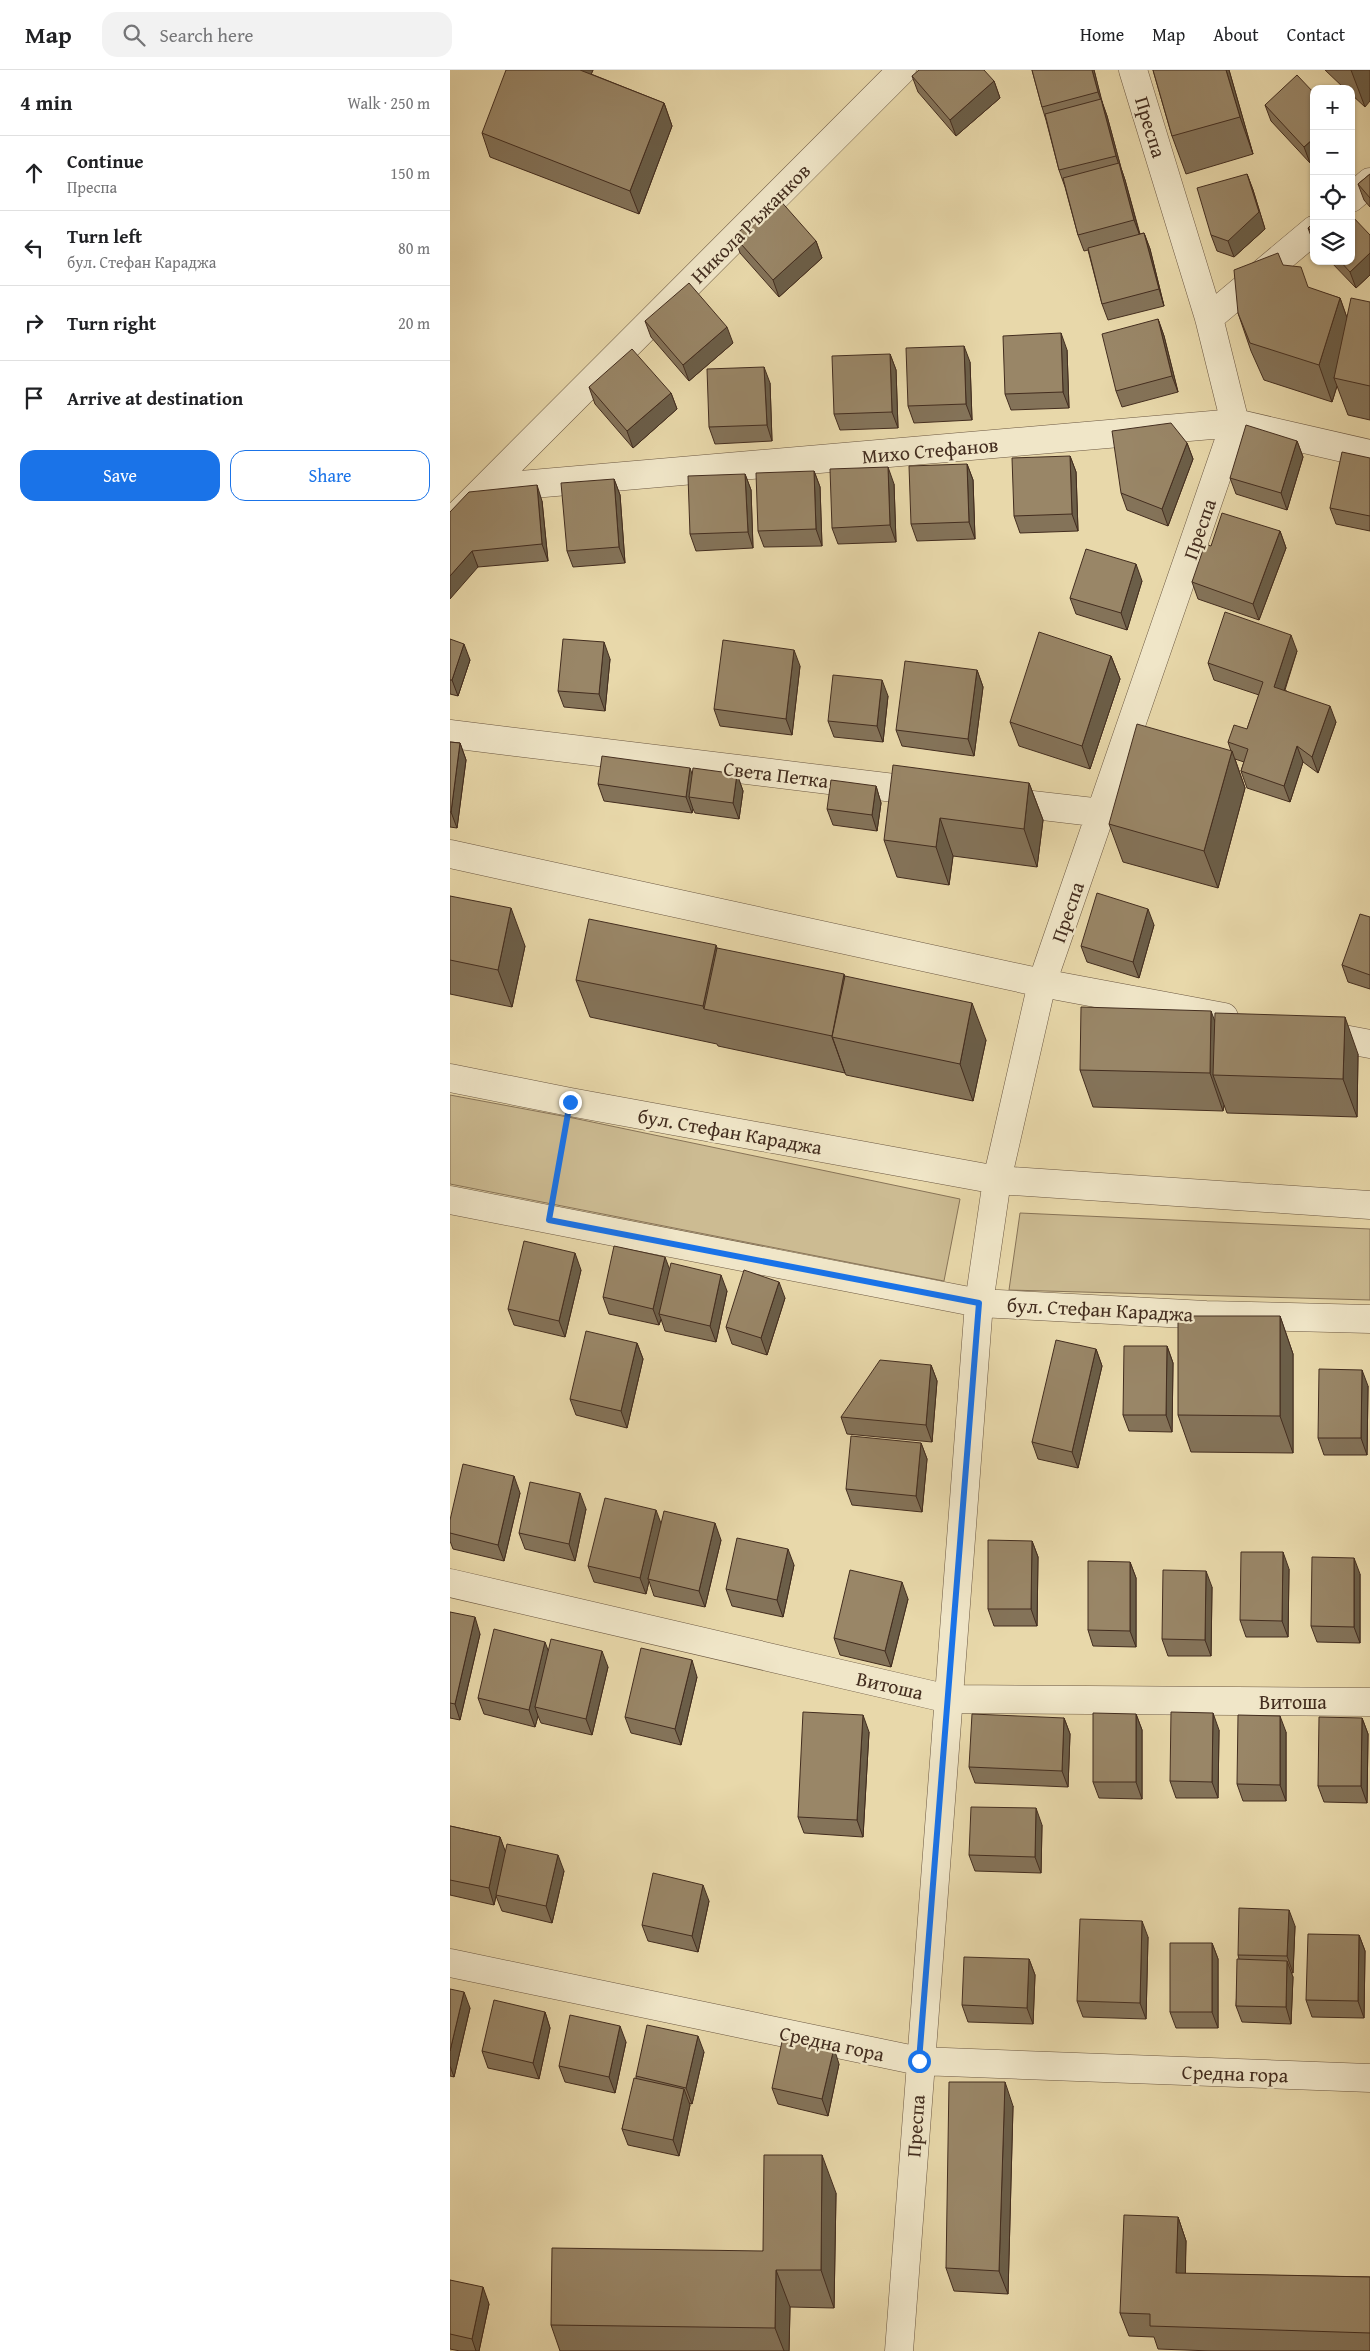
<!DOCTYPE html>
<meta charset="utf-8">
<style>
:root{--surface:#fff;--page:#f2f2f2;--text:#202124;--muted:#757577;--line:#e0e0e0;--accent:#1a73e8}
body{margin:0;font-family:"Gentium Book Plus",serif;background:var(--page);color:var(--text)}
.controls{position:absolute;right:15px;top:15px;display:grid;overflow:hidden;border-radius:10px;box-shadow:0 1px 4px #0004}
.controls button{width:45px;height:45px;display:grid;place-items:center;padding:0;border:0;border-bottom:1px solid var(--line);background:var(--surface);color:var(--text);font:25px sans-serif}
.stop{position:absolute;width:15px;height:15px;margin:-11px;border:4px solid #1a73e8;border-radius:50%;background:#fff}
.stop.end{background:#1a73e8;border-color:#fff;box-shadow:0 1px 5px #0008}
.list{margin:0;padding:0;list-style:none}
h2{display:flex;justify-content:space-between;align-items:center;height:65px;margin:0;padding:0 20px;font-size:21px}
h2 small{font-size:16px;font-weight:400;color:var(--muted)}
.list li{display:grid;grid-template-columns:32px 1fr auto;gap:15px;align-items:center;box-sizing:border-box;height:75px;padding:0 20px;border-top:1px solid var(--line)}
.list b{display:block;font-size:19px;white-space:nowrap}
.list p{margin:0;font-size:16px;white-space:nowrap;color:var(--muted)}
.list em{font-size:16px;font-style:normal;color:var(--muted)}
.actions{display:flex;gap:10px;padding:15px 20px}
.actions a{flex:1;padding:11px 0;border:1px solid var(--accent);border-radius:15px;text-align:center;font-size:18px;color:var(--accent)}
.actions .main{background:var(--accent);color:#fff}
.icon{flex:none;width:28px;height:28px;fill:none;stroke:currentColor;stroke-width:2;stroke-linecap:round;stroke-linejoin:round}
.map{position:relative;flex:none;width:920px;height:2281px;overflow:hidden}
header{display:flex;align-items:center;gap:30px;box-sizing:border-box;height:70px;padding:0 25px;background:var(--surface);border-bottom:1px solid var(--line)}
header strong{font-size:24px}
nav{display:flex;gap:28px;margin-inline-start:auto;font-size:18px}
.search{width:350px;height:45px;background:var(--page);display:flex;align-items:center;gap:12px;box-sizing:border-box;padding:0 18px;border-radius:15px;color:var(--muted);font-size:19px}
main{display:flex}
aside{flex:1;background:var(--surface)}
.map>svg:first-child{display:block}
.green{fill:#ccbb92;stroke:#887458}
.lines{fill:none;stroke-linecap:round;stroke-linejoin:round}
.minor-casing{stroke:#6c5842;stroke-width:29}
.path{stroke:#432d1f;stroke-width:3;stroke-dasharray:4 2.5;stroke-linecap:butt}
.minor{stroke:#f0e6c8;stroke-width:28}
.wall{fill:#847359;stroke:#432d1f}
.shaded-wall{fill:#6b5e48;stroke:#432d1f}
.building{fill:#998667;stroke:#432d1f}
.route{stroke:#1a73e8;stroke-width:6}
.labels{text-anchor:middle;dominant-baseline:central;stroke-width:4.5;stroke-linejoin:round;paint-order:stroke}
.street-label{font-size:20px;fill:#432d1f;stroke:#f0e6c8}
</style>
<header>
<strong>Map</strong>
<div class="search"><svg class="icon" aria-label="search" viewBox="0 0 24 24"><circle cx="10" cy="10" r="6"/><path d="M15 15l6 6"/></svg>Search here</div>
<nav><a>Home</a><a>Map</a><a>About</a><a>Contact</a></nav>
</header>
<main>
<aside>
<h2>4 min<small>Walk · 250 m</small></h2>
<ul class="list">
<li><svg class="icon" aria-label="ahead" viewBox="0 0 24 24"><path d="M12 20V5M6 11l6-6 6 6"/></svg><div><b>Continue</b><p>Преспа</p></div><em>150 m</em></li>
<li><svg class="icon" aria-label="left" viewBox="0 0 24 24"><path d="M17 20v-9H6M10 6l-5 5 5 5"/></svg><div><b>Turn left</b><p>бул. Стефан Караджа</p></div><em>80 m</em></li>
<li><svg class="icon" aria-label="right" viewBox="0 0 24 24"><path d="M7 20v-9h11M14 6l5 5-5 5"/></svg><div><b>Turn right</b></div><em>20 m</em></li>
<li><svg class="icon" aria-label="arrive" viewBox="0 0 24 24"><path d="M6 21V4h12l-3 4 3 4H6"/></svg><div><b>Arrive at destination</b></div></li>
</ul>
<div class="actions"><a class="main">Save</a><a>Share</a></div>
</aside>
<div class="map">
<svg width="920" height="2281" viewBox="0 0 920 2281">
<rect width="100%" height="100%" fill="#e8d8aa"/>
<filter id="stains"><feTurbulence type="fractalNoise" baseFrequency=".004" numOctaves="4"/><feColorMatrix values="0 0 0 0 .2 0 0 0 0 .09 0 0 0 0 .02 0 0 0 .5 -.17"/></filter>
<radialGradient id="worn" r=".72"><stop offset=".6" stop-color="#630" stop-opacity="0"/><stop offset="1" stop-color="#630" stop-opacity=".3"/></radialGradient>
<path class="green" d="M0,1025L123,1048L510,1129L494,1211L0,1114Z
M570,1143L920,1159V1230L559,1220Z"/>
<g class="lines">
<defs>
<path id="minor" d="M901,128L920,112
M759,248L864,160
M36,418L785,353L920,384
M0,453L452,0
M0,664L477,722
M549,731L652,743
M0,784L592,913L774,947
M867,964L920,974
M0,1008L120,1032L547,1110L920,1135
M0,1130L529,1233L756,1245L920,1249
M0,1513L499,1629L920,1632
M0,1893L469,1991L920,2008
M449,2281L529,1233L547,1110L592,913L785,353L759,248L683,0"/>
</defs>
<use href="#minor" class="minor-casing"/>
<path class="path" d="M105,1118L115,1062"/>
<use href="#minor" class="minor"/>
</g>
<path class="wall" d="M143,0L141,4L214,33L222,56L189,144L40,87L32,63Z
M582,0H644L651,29L657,46L671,98L675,110L690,164L694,163L700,179L714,236L658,250L652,234L638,180L634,181L628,165L615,117L609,100L596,50L592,37Z
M703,0H779L803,84L736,104L722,66Z
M875,0H920L915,37L901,24V19H895Z
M462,6L544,11L550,28L506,66L468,22Z
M864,23V90L860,93L821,51L815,35Z
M797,104L803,120L815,159L784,187L767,181L761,165Z
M920,104V137L914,130L908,114Z
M864,152V174L858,158Z
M920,165V205L906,218L880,191H901Z
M284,166L366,171L372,188L329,227L290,183Z
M833,195L858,218L890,228L897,248L920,232V350L898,345L887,316L882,332L814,310L801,281L788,243Z
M708,249L714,266L728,322L672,337L666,321Z
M195,251L283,273L239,311L201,267Z
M617,280L619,338L561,340L555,324Z
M440,284L446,300L448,358L390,360L384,344Z
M520,292L522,350L464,353L458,336Z
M320,313L322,371L265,374L259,357Z
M139,317L221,323L227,339L183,378L145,334Z
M847,371L853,387L837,440L786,424L780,408Z
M737,373L743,389L718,456L677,440L671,423Z
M620,386L626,402L628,461L570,463L564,446Z
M920,388V461L886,454L880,438Z
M517,394L523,410L525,469L467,471L461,454Z
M364,401L370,417L372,476L314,477L308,461Z
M295,404L301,420L303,478L246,481L240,464Z
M164,409L170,425L175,493L123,497L117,481Z
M444,414L446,472L388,474L382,458Z
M92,431L98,491L28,497L0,442Z
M830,461L836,478L809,550L748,529L742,512L761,476Z
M692,511L677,560L626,544L620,528Z
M0,569L20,590L8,626L0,624Z
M847,581L835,620L886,652L868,703L853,692L840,732L797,718L791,701L794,692L785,689L795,718L768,818L673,792L659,754L781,681L778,672L797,659L809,625L764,610L758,593Z
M661,586L670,609L640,699L569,676L560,652Z
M160,589L155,641L114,637L108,621Z
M350,596L342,665L270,656L264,639Z
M527,600L533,617L524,686L452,676L446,660Z
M438,626L433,672L384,667L378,651Z
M0,672L10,673L16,690L7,758L0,757Z
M242,703L287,704L293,721L289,749L245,743L243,739L242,743L154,731L148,714Z
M579,713L593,750L587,797L503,786L499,815L447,807L434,770Z
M426,716L431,733L427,761L383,755L377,739Z
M0,826L75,876L62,937L0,924Z
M920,847V919L898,912L892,895Z
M704,855L689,908L637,892L631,876Z
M267,879L395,907L536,970L523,1031L396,1005L395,1003L268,976L267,974L140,947L126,910Z
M765,950L908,984L907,1047L777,1043L774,1035L773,1041L643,1037L630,1000Z
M219,1199L277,1221L266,1272L215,1261L211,1249L209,1255L159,1244L153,1227Z
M131,1200L115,1267L64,1255L58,1239Z
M335,1228L317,1285L282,1274L276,1257Z
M830,1246L843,1284V1383L741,1382L728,1345Z
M187,1273L193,1289L177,1358L126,1345L120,1329Z
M717,1276L723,1293L722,1362L679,1361L673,1345Z
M646,1279L652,1296L628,1398L588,1389L582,1372Z
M481,1295L487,1311L482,1372L397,1364L391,1347Z
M918,1316L917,1385H874L868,1368Z
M471,1373L477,1389L472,1442L402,1435L396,1419Z
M70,1423L54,1491L3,1479L0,1471V1450Z
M136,1439L125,1491L75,1479L69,1463Z
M211,1454L271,1470L255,1537L204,1526L199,1511L196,1524L144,1512L138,1496Z
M582,1471L588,1487L587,1556H544L538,1539Z
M680,1492L686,1508V1577L643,1576L638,1560Z
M344,1495L333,1547L282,1536L276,1519Z
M839,1499L838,1567H796L790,1550Z
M910,1504V1573L867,1572L861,1556Z
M762,1517L761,1586H718L712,1569Z
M458,1529L441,1597L390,1585L384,1568Z
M0,1542L30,1564L10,1650L0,1648Z
M98,1580L158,1597L142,1665L91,1653L88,1646L85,1657L34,1644L28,1628Z
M247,1607L231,1675L181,1663L175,1647Z
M686,1644L692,1660V1729L649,1728L643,1712Z
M614,1648L620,1664L618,1717L525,1713L519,1697Z
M912,1648L918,1664L917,1733L874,1732L868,1716Z
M769,1660L768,1728H726L720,1711Z
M419,1662L413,1767L354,1763L348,1747Z
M836,1662V1731H793L787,1714Z
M592,1755L591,1803L525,1801L519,1785Z
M0,1756L50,1767L55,1782L114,1801L102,1853L52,1841L46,1826L44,1835L0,1825Z
M259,1831L248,1882L198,1871L192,1855Z
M845,1856L843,1903H841L843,1907L841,1954L792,1952L786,1936L789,1889L788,1885Z
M909,1865L915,1881L914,1948L862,1947L856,1930Z
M698,1867L696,1949L633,1947L627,1931Z
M762,1873L768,1889V1958H726L720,1942Z
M579,1889L585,1905L583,1954L518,1952L512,1935Z
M0,1919L20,1938L4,2007L0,2006Z
M95,1942L100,1958L89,2009L38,1998L32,1981Z
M176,1972L165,2023L115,2012L109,1996Z
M254,1982L242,2034L239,2033L240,2035L229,2086L178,2075L172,2059L186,2008V2006Z
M389,1994L378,2046L328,2034L322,2018Z
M563,2036L558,2224L504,2221L496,2198Z
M386,2123L384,2238L340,2237L339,2281H110L101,2255L313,2181Z
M728,2147L736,2171L735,2204L920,2207V2281H762L708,2279L704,2267L679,2266L670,2243Z
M0,2210L39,2234L29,2281H10L0,2279Z"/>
<path class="shaded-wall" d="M126,0H143L134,22Z
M642,0H644L654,39L648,22Z
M776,0H779L803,84L790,47Z
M901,0H920V31L915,37Z
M544,11L550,28L506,66L500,50Z
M651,29L657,46L671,98L675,110L690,166L684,150L670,98L666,86Z
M214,33L222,56L189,144L180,121Z
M864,68V90L860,93L854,77Z
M797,104L803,120L815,159L784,187L778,171Z
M694,163L700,179L714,236L709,219Z
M366,171L372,188L329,227L323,210Z
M920,183V205L906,218L900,202Z
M890,228L903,265L884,308L887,316L882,332L869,295Z
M708,249L714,266L728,322L722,306Z
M277,257L283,273L239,311L233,295Z
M611,263L617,280L619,338L613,322Z
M514,276L520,292L522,350L516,334Z
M440,284L446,300L448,358L442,342Z
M314,297L320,313L322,371L317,355Z
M221,323L227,339L183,378L177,361Z
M847,371L853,387L837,440L831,423Z
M737,373L743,389L718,456L712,439Z
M620,386L626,402L628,461L622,444Z
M517,394L523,410L525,469L519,452Z
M438,397L444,414L446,472L440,455Z
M364,401L370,417L372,476L366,459Z
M295,404L301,420L303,478L298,462Z
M164,409L170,425L175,493L169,477Z
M87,415L92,431L98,491L92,474Z
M830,461L836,478L809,550L803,534Z
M22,481L28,497L0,529V506Z
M686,494L692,511L677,560L671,543Z
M841,565L847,581L830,633L824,617Z
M154,572L160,589L155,641L149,624Z
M14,574L20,590L8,626L2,610Z
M344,580L350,596L342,665L336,649Z
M661,586L670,609L640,699L632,676Z
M527,600L533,617L524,686L518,669Z
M432,610L438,626L433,672L427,656Z
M880,636L886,652L868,703L862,687Z
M10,673L16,690L7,758L1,742Z
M847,676L853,692L840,732L834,716Z
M782,681L795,718L768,818L754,781Z
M240,698L246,715L239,727L243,739L242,743L236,727Z
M287,704L293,721L289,749L283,733Z
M579,713L593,750L587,797L574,759Z
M426,716L431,733L427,761L422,745Z
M490,748L503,786L499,815L486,777Z
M61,838L75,876L62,937L48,900Z
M698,839L704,855L689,908L683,892Z
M266,875L279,913L254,939L253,936Z
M394,904L407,942L382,967L395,1003L382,966Z
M522,933L536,970L523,1031L510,994Z
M761,941L775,978L763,1005L774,1035L773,1041L760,1003Z
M895,947L908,984L907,1047L893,1009Z
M125,1183L131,1200L115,1267L109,1251Z
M215,1187L221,1203L209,1244L211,1249L209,1255L203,1239Z
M271,1205L277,1221L266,1272L260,1256Z
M329,1212L335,1228L317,1285L311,1268Z
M830,1246L843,1284V1383L830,1346Z
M187,1273L193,1289L177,1358L171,1341Z
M717,1276L723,1293L722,1362L716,1345Z
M646,1279L652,1296L628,1398L622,1382Z
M481,1295L487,1311L482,1372L476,1355Z
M912,1300L918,1316L917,1385L911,1368Z
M471,1373L477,1389L472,1442L466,1426Z
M64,1406L70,1423L54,1491L48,1475Z
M130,1423L136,1439L125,1491L119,1474Z
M206,1440L212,1456L198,1509L199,1511L196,1524L190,1508Z
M265,1453L271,1470L255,1537L249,1521Z
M582,1471L588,1487L587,1556L581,1539Z
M338,1479L344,1495L333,1547L327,1530Z
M833,1482L839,1499L838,1567L832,1551Z
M904,1488L910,1504V1573L904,1557Z
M680,1492L686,1508V1577L680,1561Z
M756,1501L762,1517L761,1586L755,1570Z
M452,1512L458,1529L441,1597L435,1581Z
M25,1547L30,1564L10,1650L5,1634Z
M95,1572L101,1588L85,1637L88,1646L85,1657L79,1640Z
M152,1581L158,1597L142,1665L136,1649Z
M242,1590L247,1607L231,1675L225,1659Z
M763,1643L769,1660L768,1728L762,1712Z
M686,1644L692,1660V1729L686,1712Z
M413,1645L419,1662L413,1767L407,1750Z
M830,1646L836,1662V1731L830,1715Z
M614,1648L620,1664L618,1717L612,1701Z
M912,1648L918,1664L917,1733L911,1716Z
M586,1738L592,1755L591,1803L585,1787Z
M50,1767L56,1783L44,1835L39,1818Z
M108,1785L114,1801L102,1853L96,1836Z
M253,1815L259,1831L248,1882L242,1866Z
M839,1840L845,1856L843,1903L837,1886Z
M692,1851L698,1867L696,1949L690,1933Z
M909,1865L915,1881L914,1948L908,1931Z
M762,1873L768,1889V1958L762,1942Z
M579,1889L585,1905L583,1954L577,1938Z
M837,1891L843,1907L841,1954L836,1937Z
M14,1922L20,1938L4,2007L0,1996V1981Z
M95,1942L100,1958L89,2009L83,1993Z
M170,1956L176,1972L165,2023L159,2007Z
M248,1966L254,1982L242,2034L236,2018Z
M384,1978L389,1994L378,2046L372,2029Z
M555,2012L563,2036L558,2224L549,2201Z
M234,2019L240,2035L229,2086L223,2070Z
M372,2085L386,2123L384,2238L371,2200Z
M728,2147L736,2171L735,2227L726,2203Z
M326,2200L340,2237L339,2281H334L325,2258Z
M33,2217L39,2234L29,2281H26L22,2269Z"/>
<path class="building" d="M56,0H130L214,33L180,121L32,63Z
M469,0H534L544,11L500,50L462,6Z
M582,0H642L648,22L592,37Z
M703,0H776L790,47L722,66Z
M847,5L864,23V68L854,77L815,35Z
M651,29L666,86L609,100L595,44Z
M669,93L684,150L628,165L613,108Z
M797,104L809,142L778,171L761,165L747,118Z
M920,104V128L908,114Z
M328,128L366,171L323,210L284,166Z
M901,145L920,165V183L900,202L890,191H901Z
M864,152V164L858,158Z
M694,163L709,219L652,234L638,178Z
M828,183L833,195L851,197L858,217L890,228L869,295L800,273L788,243L784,200Z
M239,213L277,257L233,295L195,251Z
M901,228L920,232V316L884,308Z
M708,249L722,306L666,321L652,264Z
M611,263L613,322L555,324L553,266Z
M514,276L516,334L458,336L456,278Z
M182,279L221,323L177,361L139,317Z
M440,284L442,342L384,344L382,286Z
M314,297L317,355L259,357L257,299Z
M721,353L737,373L712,439L671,423L662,361Z
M796,355L847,371L831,423L780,408Z
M892,382L920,388V446L880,438Z
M620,386L622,444L564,446L562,388Z
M517,394L519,452L461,454L459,396Z
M438,397L440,455L382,458L380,399Z
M364,401L366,459L308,461L306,403Z
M295,404L298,462L240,464L238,406Z
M164,409L169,477L117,481L111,413Z
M87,415L92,474L22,481L0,506V442L19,422Z
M772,443L830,461L803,534L742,512L755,474L761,476Z
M636,479L686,494L671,543L620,528Z
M775,542L841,565L824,617L880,636L862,687L847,676L834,716L791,701L798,679L778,672L784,655L797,659L813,612L758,593Z
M589,562L661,586L632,676L560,652Z
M0,569L14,574L2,610H0Z
M113,569L154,572L149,624L108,621Z
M273,570L344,580L336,649L264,639Z
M455,591L527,600L518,669L446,660Z
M383,605L432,610L427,656L378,651Z
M687,654L782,681L754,781L659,754Z
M0,672L10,673L1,742H0Z
M152,686L240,698L236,727L148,714Z
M443,695L579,713L574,759L490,748L486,777L434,770Z
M243,698L287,704L283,733L239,727Z
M381,710L426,716L422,745L377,739Z
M647,823L698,839L683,892L631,876Z
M0,826L61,838L48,900L0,890Z
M910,844L920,847V905L892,895Z
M139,849L266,875L253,936L126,910Z
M267,878L394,904L382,966L254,939Z
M395,906L522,933L510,994L382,967Z
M631,937L761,941L760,1003L630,1000Z
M765,943L895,947L893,1009L763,1005Z
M74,1171L125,1183L109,1251L58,1239Z
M164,1176L215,1187L203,1239L153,1227Z
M221,1193L271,1205L260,1256L209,1244Z
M294,1200L329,1212L311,1268L276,1257Z
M728,1246H830V1346L728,1345Z
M136,1261L187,1273L171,1341L120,1329Z
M606,1270L646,1279L622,1382L582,1372Z
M674,1276H717L716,1345H673Z
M430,1290L481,1295L476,1355L391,1347Z
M869,1299L912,1300L911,1368H868Z
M401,1366L471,1373L466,1426L396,1419Z
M13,1394L64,1406L48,1475L0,1463V1450Z
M80,1412L130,1423L119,1474L69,1463Z
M155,1428L206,1440L190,1508L138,1496Z
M214,1441L265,1453L249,1521L198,1509Z
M287,1468L338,1479L327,1530L276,1519Z
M538,1470L582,1471L581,1539H538Z
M791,1482H833L832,1551L790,1550Z
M862,1487L904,1488V1557L861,1556Z
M638,1491L680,1492V1561L638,1560Z
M400,1500L452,1512L435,1581L384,1568Z
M713,1500L756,1501L755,1570L712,1569Z
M0,1542L25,1547L5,1634L0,1633Z
M44,1559L95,1572L79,1640L28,1628Z
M101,1569L152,1581L136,1649L85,1637Z
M191,1578L242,1590L225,1659L175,1647Z
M353,1642L413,1645L407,1750L348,1747Z
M721,1642L763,1643L762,1712L720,1711Z
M643,1643L686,1644V1712H643Z
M522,1644L614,1648L612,1701L519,1697Z
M788,1645L830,1646V1715L787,1714Z
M869,1647L912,1648L911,1716H868Z
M521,1737L586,1738L585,1787L519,1785Z
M0,1756L50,1767L39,1818L0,1810Z
M57,1774L108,1785L96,1836L46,1825Z
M203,1803L253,1815L242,1866L192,1855Z
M789,1838L839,1840L837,1886L788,1885Z
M630,1849L692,1851L690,1933L627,1931Z
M858,1864L909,1865L908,1931L856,1930Z
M720,1873H762V1942H720Z
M514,1887L579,1889L577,1938L512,1935Z
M787,1889L837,1891L836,1937L786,1936Z
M0,1919L14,1922L0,1981Z
M44,1930L95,1942L83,1993L32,1981Z
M120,1945L170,1956L159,2007L109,1996Z
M197,1955L248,1966L236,2018L186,2006Z
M333,1967L384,1978L372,2029L322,2018Z
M184,2008L234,2019L223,2070L172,2059Z
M499,2012H555L549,2201L496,2198Z
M314,2085H372L371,2200H326L325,2258L101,2255L102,2178L313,2181Z
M674,2145L728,2147L726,2203L920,2207V2263L700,2256V2244L670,2243Z
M0,2210L33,2217L22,2269L0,2264Z"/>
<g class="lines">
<path class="route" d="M120,1032L99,1150L529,1233L469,1991"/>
</g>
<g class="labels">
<g class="street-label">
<text transform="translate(701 57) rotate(73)">Преспа</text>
<text transform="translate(300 153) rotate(-45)">Никола Ръжанков</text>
<text transform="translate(480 380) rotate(-5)">Михо Стефанов</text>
<text transform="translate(749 459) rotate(-71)">Преспа</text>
<text transform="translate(326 704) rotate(7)">Света Петка</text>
<text transform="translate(617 842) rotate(-71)">Преспа</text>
<text transform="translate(280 1061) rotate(10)">бул. Стефан Караджа</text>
<text transform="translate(650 1239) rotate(3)">бул. Стефан Караджа</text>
<text transform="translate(440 1615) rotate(13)">Витоша</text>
<text x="843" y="1631">Витоша</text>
<text transform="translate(382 1973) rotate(12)">Средна гора</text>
<text transform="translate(785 2003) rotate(2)">Средна гора</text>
<text transform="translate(465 2056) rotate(-86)">Преспа</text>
</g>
</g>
<rect width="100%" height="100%" filter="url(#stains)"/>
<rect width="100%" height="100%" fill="url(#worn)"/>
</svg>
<div class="controls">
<button>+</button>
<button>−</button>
<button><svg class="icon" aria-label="locate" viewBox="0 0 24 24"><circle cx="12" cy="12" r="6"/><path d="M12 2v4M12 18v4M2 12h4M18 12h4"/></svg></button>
<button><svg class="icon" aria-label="layers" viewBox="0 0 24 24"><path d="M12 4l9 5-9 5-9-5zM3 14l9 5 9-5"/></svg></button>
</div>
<div class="stop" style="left:469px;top:1991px"></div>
<div class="stop end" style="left:120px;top:1032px"></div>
</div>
</main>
